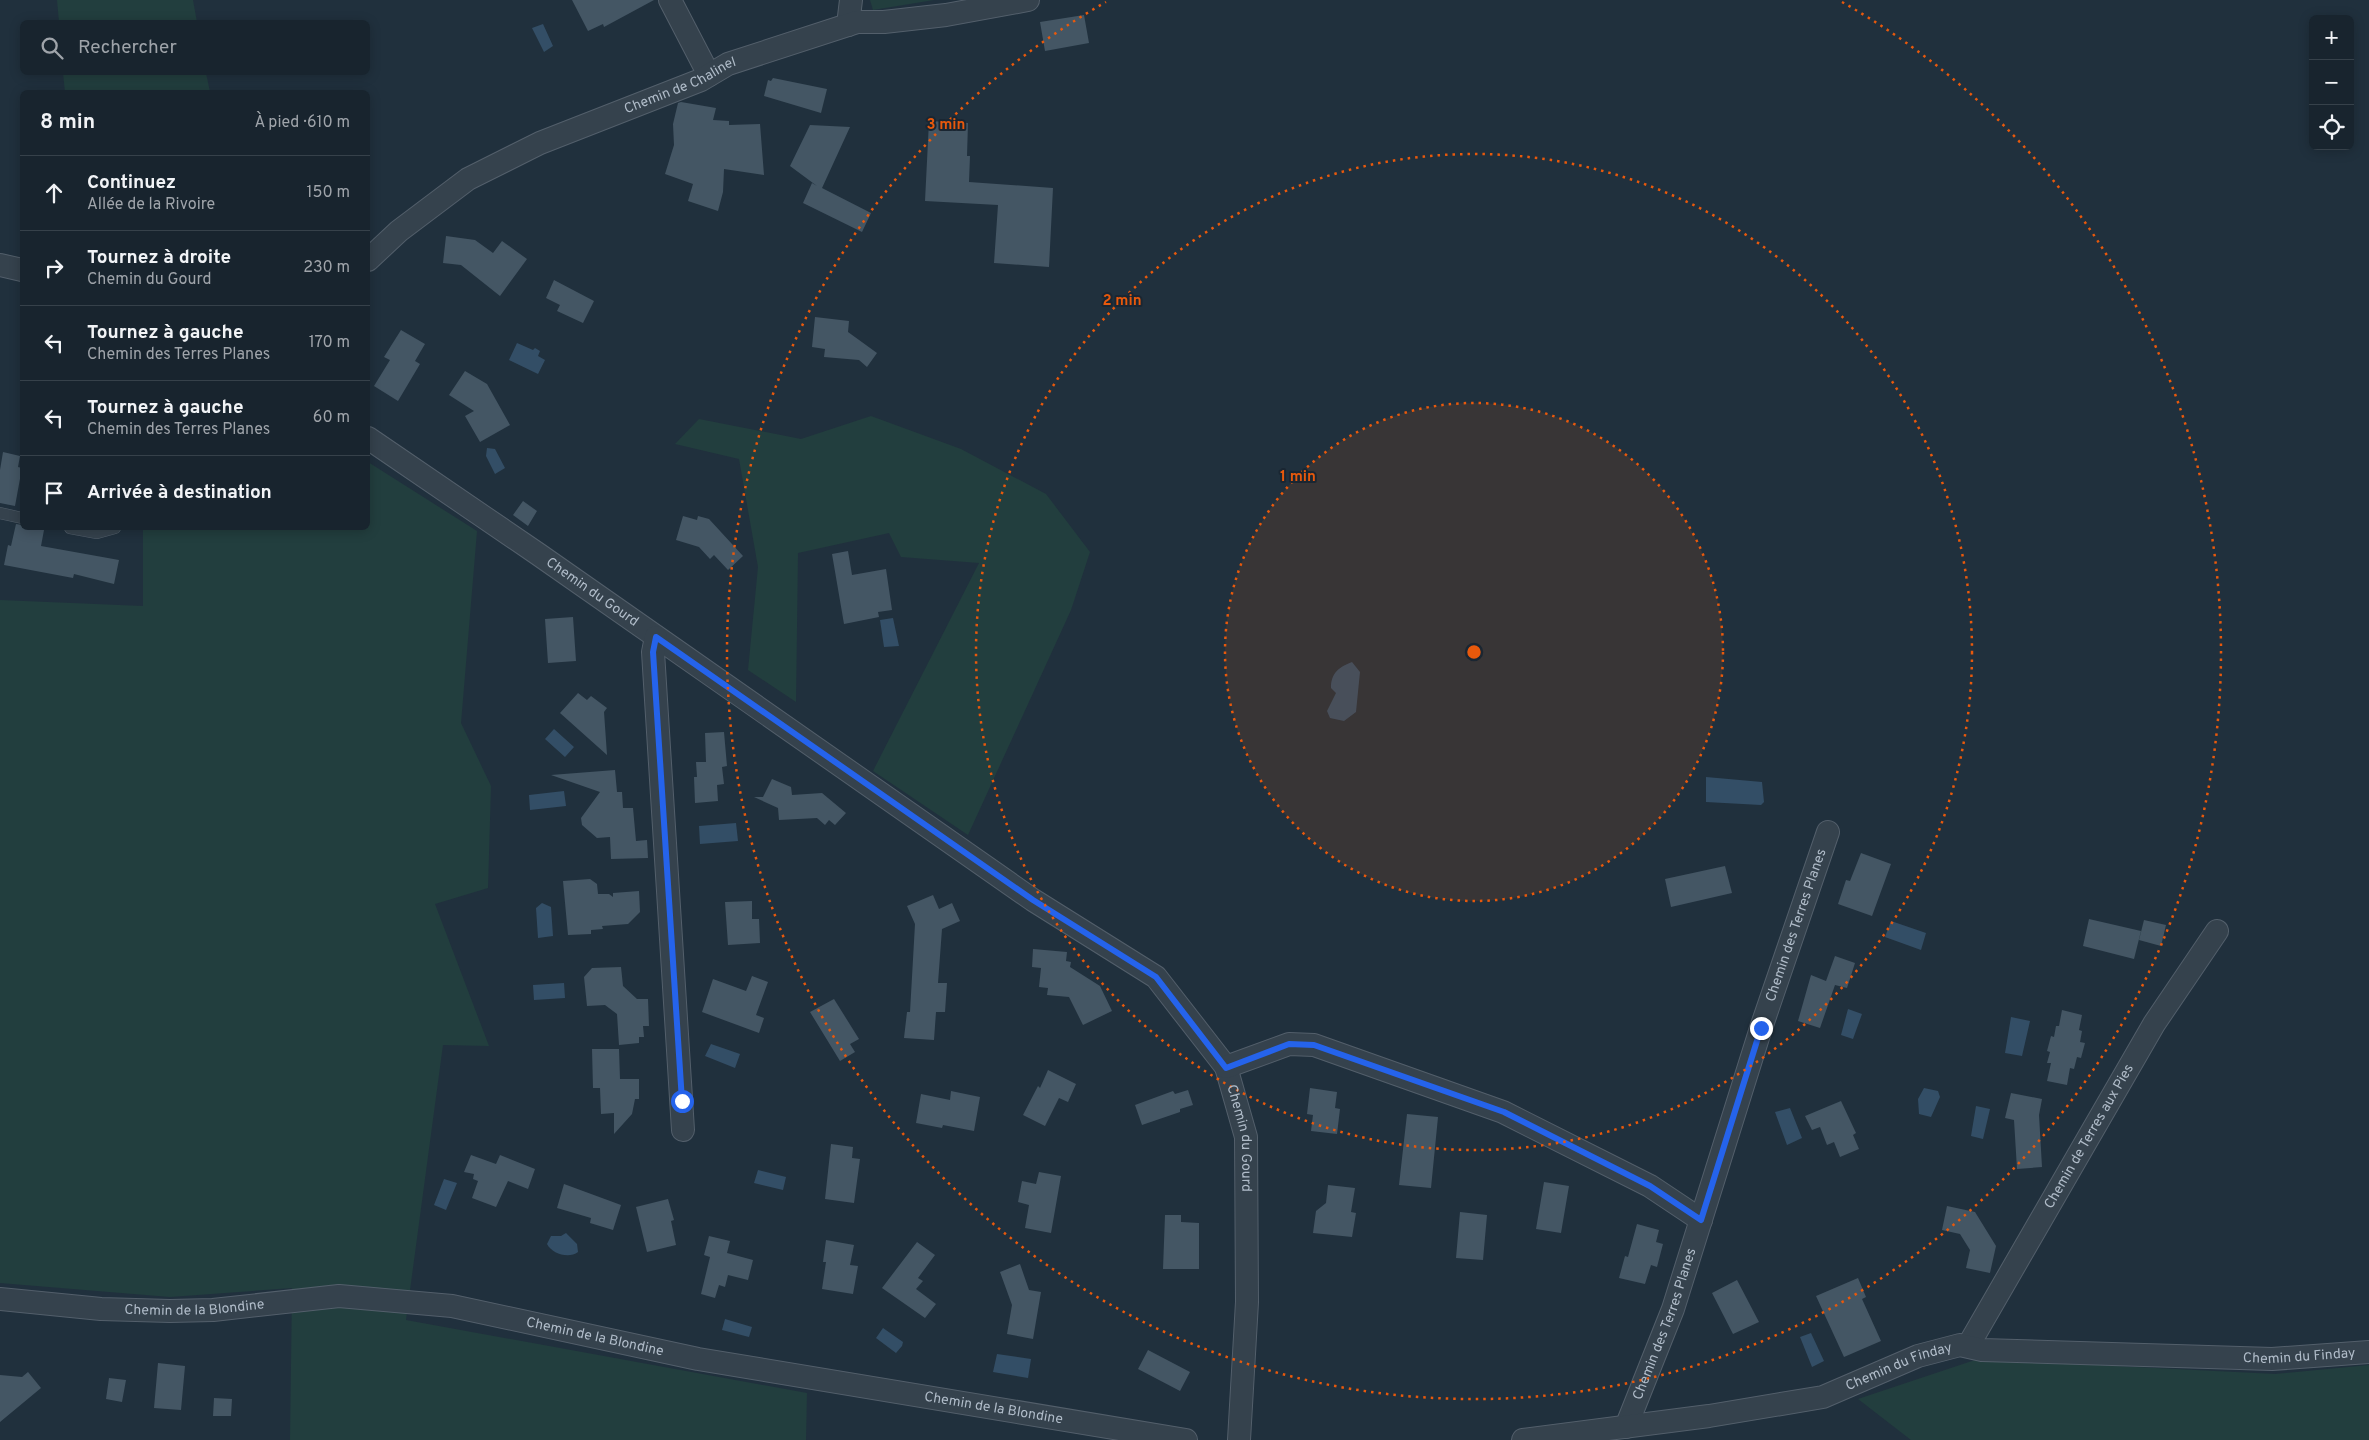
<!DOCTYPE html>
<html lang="fr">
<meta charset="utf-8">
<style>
:root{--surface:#18242e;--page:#212c36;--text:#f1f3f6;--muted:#9fa4aa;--line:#36414a}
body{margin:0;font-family:Overpass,sans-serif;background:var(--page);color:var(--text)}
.controls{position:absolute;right:15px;top:15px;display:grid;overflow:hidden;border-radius:8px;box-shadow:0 2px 12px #0003}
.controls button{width:45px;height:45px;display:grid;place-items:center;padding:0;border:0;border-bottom:1px solid var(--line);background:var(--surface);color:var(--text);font:25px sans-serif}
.stop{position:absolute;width:15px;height:15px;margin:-11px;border:4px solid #2563eb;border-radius:50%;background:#fff}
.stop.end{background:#2563eb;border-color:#fff;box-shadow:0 1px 5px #0008}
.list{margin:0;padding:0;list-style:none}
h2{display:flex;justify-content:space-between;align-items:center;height:65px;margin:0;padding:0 20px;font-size:21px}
h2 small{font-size:16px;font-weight:400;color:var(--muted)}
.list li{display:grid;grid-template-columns:32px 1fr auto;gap:15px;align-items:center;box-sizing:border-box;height:75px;padding:0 20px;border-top:1px solid var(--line)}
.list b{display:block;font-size:19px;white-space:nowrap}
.list p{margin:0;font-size:16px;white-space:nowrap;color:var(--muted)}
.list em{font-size:16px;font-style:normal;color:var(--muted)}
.icon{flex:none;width:28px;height:28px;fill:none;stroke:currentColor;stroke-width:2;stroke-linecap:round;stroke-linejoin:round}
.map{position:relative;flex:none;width:2369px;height:1440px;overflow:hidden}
.search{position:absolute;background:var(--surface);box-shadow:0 2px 12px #0003;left:20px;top:20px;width:350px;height:55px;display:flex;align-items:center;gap:12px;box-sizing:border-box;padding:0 18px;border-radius:8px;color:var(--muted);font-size:19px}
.panel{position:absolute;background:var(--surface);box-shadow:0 2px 12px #0003;left:20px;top:90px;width:350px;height:440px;border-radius:8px}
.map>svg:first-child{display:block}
.green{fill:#223e3e}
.water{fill:#334e66}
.building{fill:#445664}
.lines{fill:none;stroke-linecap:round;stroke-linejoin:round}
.service-casing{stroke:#535f6b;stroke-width:12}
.minor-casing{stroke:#535f6b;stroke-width:24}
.service{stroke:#35424d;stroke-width:11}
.minor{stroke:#35424d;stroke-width:22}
.route{stroke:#2563eb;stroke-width:6}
.ring{fill:none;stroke:#e8590c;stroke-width:2.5;stroke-dasharray:2.5 5}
.labels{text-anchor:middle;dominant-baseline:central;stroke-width:4;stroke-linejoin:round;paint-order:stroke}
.street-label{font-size:14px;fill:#b0bcc9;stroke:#1a2632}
.centre{fill:#e8590c;stroke:#1a2632;stroke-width:2.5}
.ring-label{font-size:15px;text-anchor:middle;font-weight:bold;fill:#e8590c;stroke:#1a2632;stroke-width:4;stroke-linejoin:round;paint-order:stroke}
</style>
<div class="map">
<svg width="2369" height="1440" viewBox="0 0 2369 1440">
<rect width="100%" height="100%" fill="#20303d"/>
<path class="green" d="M57,0H193L197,22H59Z
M870,0H934L873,10Z
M63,73H206L210,92H65Z
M871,416L961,449L1046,494L1090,552L1071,610L968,835L873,771L979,563L901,557L889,533L798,553L796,702L748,670L758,567L739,459L675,444L699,419L801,439Z
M368,462L477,531L461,723L491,786L488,888L435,904L489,1046L443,1045L406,1320L807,1393L806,1440H290L292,1288L170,1297L0,1283V600L143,606V528H368Z
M1978,1359L2275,1374L2369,1365V1440H1911L1858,1399Z"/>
<path class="water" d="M543,24L553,46L544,52L532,28Z
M517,343L533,350L535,348L540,351L538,356L545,360L538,374L509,360Z
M487,448L495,449L505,468L495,474L486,456Z
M893,618L899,646L884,647L880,620Z
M1352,662L1360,672L1356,712L1344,721L1330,718L1327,711L1336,693L1331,688C1331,673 1339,667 1352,662Z
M554,729L574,747L565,757L545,739Z
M1706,777L1762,782L1764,802L1761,805L1706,802Z
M564,791L566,806L530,810L529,795Z
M736,823L738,841L700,844L699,826Z
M542,903L551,907L553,936L538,938L536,908Z
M1891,921L1926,933L1921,950L1885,937Z
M564,983L565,998L534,1000L533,985Z
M1848,1009L1862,1014L1853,1039L1841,1035Z
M2011,1017L2030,1021L2022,1056L2005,1053Z
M711,1044L740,1054L735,1068L705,1056Z
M1924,1088L1938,1091L1940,1097L1931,1117L1919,1114L1918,1099Z
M1976,1106L1990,1109L1983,1139L1971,1136Z
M1790,1108L1802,1138L1787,1145L1775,1112Z
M758,1170L786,1177L783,1190L754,1183Z
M444,1179L457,1183L446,1210L434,1205Z
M566,1233L577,1244L578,1252C569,1259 552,1254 547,1244L551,1236H561Z
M725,1319L752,1327L749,1337L722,1330Z
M883,1328L903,1342L902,1346L896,1353L876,1338Z
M1811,1333L1824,1361L1812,1367L1800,1337Z
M997,1354L1031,1359L1028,1378L993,1372Z"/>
<path class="building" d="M572,0H654L604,27L603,24L588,31Z
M1084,15L1089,43L1045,51L1040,22Z
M773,78L827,89L821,113L764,96L768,80L771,81Z
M681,102L716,108L713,120L729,121V125L760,124L764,175L724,169L723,192L718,211L688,201L693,184L665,174L674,145L673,124L678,103Z
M929,121L968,123L967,156H970L969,182L1053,188L1049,267L994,263L998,205L925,201Z
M810,125L850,127L822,188L871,213L862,232L803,203L812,183L817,186L790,166Z
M446,236L475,240L493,253L502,241L527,259L500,296L461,265L443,263Z
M554,280L594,301L583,323L557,311L560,305L546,298Z
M815,317L849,321L848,332L877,353L867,367L859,360L824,357L825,349L812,347Z
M401,330L425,344L415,361L420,364L398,401L374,386L390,360L384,357Z
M465,371L487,384L510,425L480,442L465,416L474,411L449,395Z
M3,452L20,456L18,467L22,468L15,506L0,503V470Z
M523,501L537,511L528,526L513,515Z
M683,516L697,520L698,516L709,519L743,556L728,570L714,555L710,559L699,547L676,540Z
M16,524L22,525V528L44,530L41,546L119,560L114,584L74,574L73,578L4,565L8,545L11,546Z
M848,551L852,575L886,569L892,610L878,612L879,617L844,624L832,554Z
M573,617L576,661L548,663L545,619Z
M578,693L587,700L591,696L607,708L604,712L607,755L560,713Z
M724,732L727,766L722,767L724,784L717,785L718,801L695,803L694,777H697L696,762H706L705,733Z
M615,770L617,792H622L623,808H633L636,841L647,840L648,858L611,859L610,837L597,838L582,825L581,818L600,792L551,775Z
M772,779L791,787L792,795L822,793L846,813L835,825L829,820L825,825L817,818L779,820L778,808L754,797H763Z
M1861,853L1891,864L1872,916L1838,904L1846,880L1850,881Z
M1725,866L1732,893L1671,907L1665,879Z
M590,879L597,884L598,894H609L613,897V893L639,891L640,912L628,924L602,926L603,929L591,930V934L568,935L563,881Z
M933,895L939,909L952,903L960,921L942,929L938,983H947L945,1012H936L934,1040L904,1038L907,1012H910L915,924L907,906Z
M752,901V919H759L760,943L728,945L725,902Z
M2089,919L2141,931L2134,959L2083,946Z
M2144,920L2166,925L2161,946L2139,940Z
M1033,949L1067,952L1066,961L1071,962L1070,967L1100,986L1112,1011L1083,1025L1069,997L1047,995L1048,988L1039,987L1041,968L1032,967Z
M1835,956L1855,963L1847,988L1835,985L1820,1028L1798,1021L1811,975L1826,981Z
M621,967L623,986L637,999H648L649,1026H643L644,1037H639V1043L619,1045L617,1014L605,1005L587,1006L584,977L592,968Z
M752,976L768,982L756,1015L764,1018L759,1033L702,1012L713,979L746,991Z
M834,999L859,1039L850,1044L855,1052L840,1061L810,1012Z
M2062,1010L2082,1015L2079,1030L2082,1031L2080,1042L2085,1043L2081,1058L2077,1057L2074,1069L2070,1068L2067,1085L2047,1081L2051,1063H2047L2050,1052L2047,1051L2051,1036L2054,1037L2056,1026H2059Z
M592,1049H619L620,1079H639V1099H635L632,1114L614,1134V1113L601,1114L600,1088H593Z
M1048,1070L1076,1084L1068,1102L1059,1098L1045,1126L1023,1115L1038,1086L1040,1088Z
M1310,1088L1337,1092L1335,1108L1340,1109L1337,1134L1311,1131L1313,1115L1307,1114Z
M1188,1090L1193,1105L1180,1109V1112L1142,1125L1135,1105L1173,1091L1175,1094Z
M951,1091L980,1097L974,1131L943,1125L942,1128L916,1123L921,1094L950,1100Z
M2011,1093L2042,1099L2039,1115L2042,1167L2017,1169L2014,1120L2005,1118Z
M1841,1101L1856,1133L1853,1135L1859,1149L1840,1157L1834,1142L1827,1145L1820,1127L1812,1130L1805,1116Z
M1407,1114L1438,1117L1431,1188L1399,1185Z
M831,1144L853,1147L852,1158L860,1159L854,1203L825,1199Z
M471,1155L496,1164L500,1155L535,1169L528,1189L508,1181L496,1207L472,1198L478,1181L473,1179L474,1174L464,1172Z
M1039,1172L1061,1176L1051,1233L1025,1228L1029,1205L1018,1202L1022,1181L1036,1184Z
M1544,1182L1569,1186L1561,1233L1536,1229Z
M564,1184L621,1205L613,1230L590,1223L591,1218L557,1208Z
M1328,1185L1355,1188L1351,1212L1356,1213L1352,1237L1313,1233L1316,1211L1326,1203Z
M668,1199L674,1220L671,1221L676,1245L647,1252L636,1207Z
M1947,1206L1975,1212L1996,1246L1990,1273L1966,1268L1970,1250L1960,1234L1942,1230Z
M1460,1212L1487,1215L1483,1260L1456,1258Z
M1165,1215H1181V1222L1199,1223V1269H1163Z
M1637,1224L1659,1230L1656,1242L1663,1244L1657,1267L1651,1265L1645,1284L1619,1278L1625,1256L1628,1257Z
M709,1236L730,1241L727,1253L753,1260L748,1280L728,1275L725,1287L719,1285L715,1298L701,1294L710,1257L704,1255Z
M826,1240L854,1245L850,1265L858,1266L853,1294L822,1289L826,1262H823Z
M917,1242L935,1255L918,1278L923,1281L916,1289L936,1304L925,1318L882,1288Z
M1020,1264L1029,1290L1041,1292L1033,1339L1007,1334L1012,1305L1000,1272Z
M1858,1278L1866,1297L1862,1299L1881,1341L1844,1357L1816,1296Z
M1737,1280L1759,1322L1733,1334L1712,1293Z
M1148,1350L1190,1372L1180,1391L1138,1369Z
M158,1363L185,1366L181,1410L154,1408Z
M28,1372L41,1388L0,1422V1375L22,1377Z
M109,1378L126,1380L122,1402L106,1399Z
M214,1398L232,1399L231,1416H213Z"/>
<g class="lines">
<defs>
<path id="service" d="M0,513L22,518
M70,528L97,533L115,528"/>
<g id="minor">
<path d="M670,0L709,75"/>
<path d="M848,25L851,0"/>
<path id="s1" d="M368,260L399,231L468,179L540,143L701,80L728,64L857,22H884L946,15L1028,0"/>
<path d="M0,265L22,270"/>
<path id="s2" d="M368,438L538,554L1033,900L1156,977L1226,1067L1246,1137L1247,1302L1239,1440"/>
<path d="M656,637L653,652L683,1130"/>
<path d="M1226,1067L1289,1044L1314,1045L1503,1112L1650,1186L1701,1220"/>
<path id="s3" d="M0,1299L101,1309L170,1311L213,1310L339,1296L452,1306L698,1359L1186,1440"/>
<path id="s4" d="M1968,1346L2154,1024L2217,931"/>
<path id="s5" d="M1626,1427L1673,1309L1761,1028L1828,832"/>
<path id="s6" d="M1523,1440L1709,1416L1823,1397L1918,1356L1960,1345L1982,1350L2272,1359L2369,1352"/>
</g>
</defs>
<use href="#service" class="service-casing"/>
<use href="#minor" class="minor-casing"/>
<use href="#service" class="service"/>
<use href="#minor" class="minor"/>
</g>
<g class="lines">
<path class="route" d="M682,1101L653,652L656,637L1033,900L1156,977L1226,1068L1289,1044L1314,1045L1504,1112L1650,1186L1701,1220L1761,1028"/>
</g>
<circle cx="1474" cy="652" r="249" fill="#e8590c" fill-opacity=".12"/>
<g class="ring">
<circle cx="1474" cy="652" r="249"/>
<circle cx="1474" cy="652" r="498"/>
<path d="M1842 2A747 747 0 1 1 1106 2"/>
</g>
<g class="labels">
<g class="street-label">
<text stroke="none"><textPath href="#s1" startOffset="361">Chemin de Chalinel</textPath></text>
<text stroke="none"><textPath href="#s2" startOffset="272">Chemin du Gourd</textPath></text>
<text stroke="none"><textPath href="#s5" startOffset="530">Chemin des Terres Planes</textPath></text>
<text stroke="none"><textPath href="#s4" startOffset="242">Chemin de Terres aux Pies</textPath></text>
<text stroke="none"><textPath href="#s2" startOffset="1142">Chemin du Gourd</textPath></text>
<text stroke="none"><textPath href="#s3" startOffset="195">Chemin de la Blondine</textPath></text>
<text stroke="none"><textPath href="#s5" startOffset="110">Chemin des Terres Planes</textPath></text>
<text stroke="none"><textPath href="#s3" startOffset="600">Chemin de la Blondine</textPath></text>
<text stroke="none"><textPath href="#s6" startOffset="790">Chemin du Finday</textPath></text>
<text stroke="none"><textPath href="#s6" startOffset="385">Chemin du Finday</textPath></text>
<text stroke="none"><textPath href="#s3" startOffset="1005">Chemin de la Blondine</textPath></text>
</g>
</g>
<circle cx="1474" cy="652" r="8" class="centre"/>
<g class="ring-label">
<text x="946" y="129">3 min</text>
<text x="1122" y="305">2 min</text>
<text x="1298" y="481">1 min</text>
</g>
</svg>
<div class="controls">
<button>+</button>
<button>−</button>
<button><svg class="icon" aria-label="locate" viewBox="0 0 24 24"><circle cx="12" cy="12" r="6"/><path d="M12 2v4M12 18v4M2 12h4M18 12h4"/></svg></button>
</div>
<div class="stop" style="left:682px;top:1101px"></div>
<div class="stop end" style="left:1761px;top:1028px"></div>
<div class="search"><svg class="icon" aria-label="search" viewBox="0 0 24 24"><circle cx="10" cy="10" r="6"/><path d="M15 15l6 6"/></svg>Rechercher</div>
<section class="panel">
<h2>8 min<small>À pied · 610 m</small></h2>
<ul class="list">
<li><svg class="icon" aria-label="ahead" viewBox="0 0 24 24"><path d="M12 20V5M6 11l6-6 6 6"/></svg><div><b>Continuez</b><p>Allée de la Rivoire</p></div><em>150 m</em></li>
<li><svg class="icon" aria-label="right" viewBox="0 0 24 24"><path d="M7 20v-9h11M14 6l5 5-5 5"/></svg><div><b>Tournez à droite</b><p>Chemin du Gourd</p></div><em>230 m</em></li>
<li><svg class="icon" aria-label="left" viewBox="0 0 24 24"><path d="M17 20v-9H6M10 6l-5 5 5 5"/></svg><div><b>Tournez à gauche</b><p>Chemin des Terres Planes</p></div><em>170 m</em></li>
<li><svg class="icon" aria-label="left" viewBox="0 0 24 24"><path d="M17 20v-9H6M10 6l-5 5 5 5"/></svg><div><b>Tournez à gauche</b><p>Chemin des Terres Planes</p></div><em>60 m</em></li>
<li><svg class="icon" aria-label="arrive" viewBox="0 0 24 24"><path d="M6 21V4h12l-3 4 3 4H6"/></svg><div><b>Arrivée à destination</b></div></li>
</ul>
</section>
</div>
